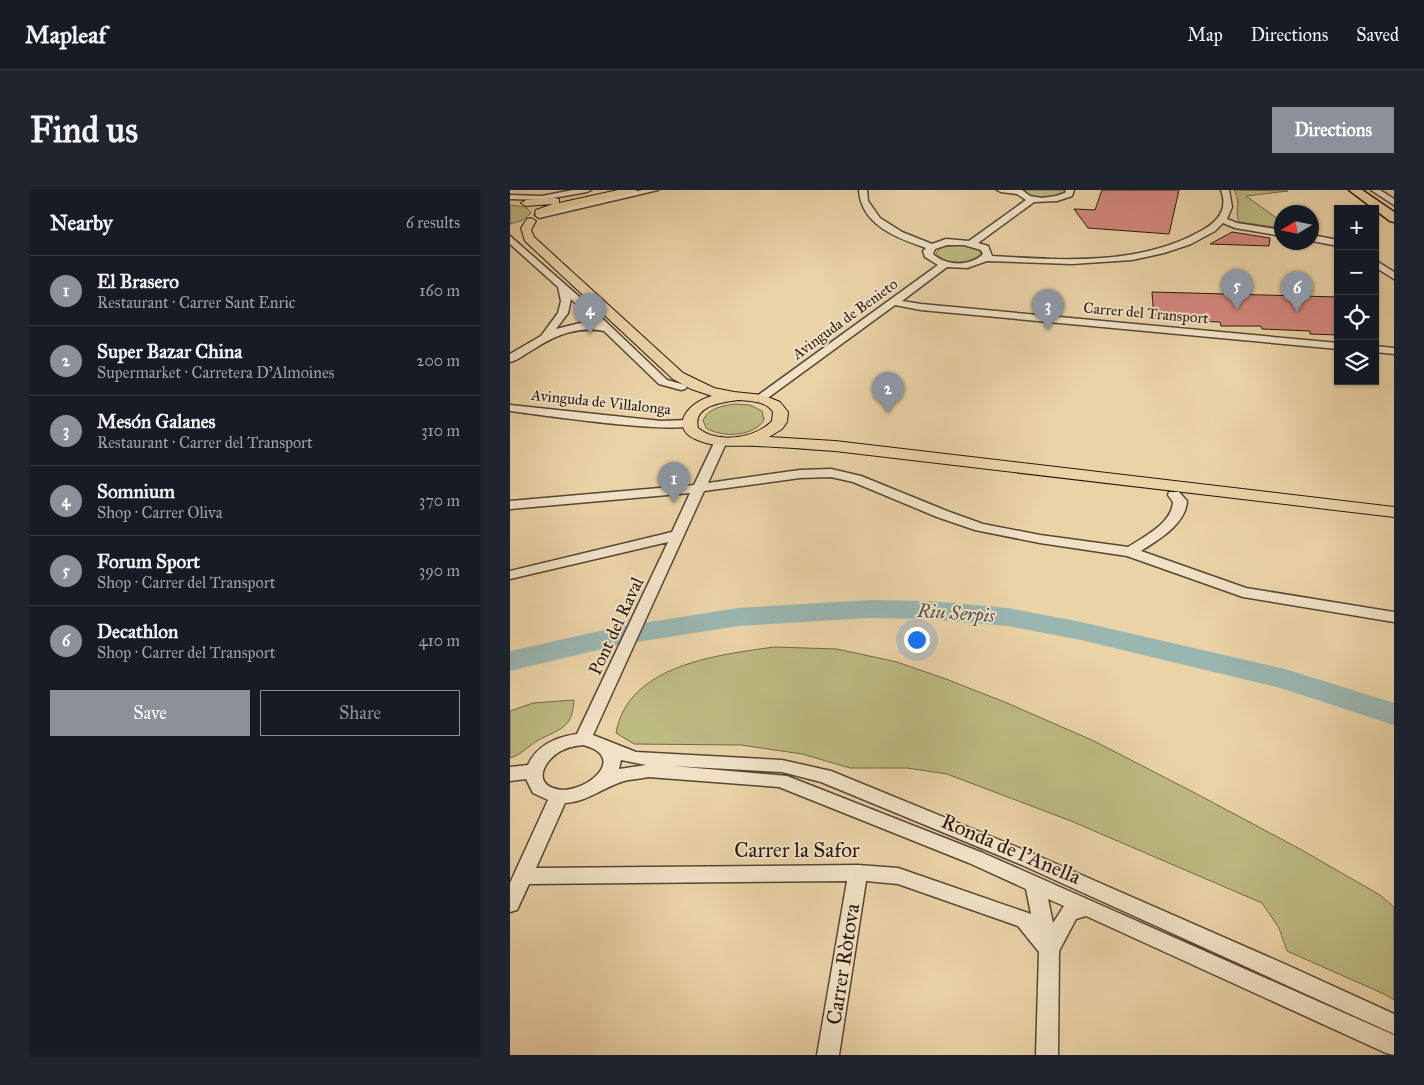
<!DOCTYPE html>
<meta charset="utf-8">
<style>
:root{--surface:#171b24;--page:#20242c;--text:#f1f3f6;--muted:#9ea1a6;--line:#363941;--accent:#8c9099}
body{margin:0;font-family:"IM FELL Great Primer",serif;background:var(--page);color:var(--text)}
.controls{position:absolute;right:15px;top:15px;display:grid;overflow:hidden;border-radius:0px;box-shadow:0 1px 4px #0004}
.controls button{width:45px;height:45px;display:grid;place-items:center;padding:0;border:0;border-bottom:1px solid var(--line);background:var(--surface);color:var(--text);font:25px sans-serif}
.compass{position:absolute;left:764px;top:15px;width:45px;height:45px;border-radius:50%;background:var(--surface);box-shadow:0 1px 4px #0004;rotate:260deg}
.you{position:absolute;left:406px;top:449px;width:18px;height:18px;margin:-12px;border:4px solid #fff;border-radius:50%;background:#1a73e8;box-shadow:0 0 0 8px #1a73e833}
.badge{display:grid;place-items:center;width:32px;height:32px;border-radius:50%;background:var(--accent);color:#fff;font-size:16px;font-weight:700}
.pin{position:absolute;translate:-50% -41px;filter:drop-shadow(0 1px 2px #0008)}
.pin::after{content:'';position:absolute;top:26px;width:18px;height:15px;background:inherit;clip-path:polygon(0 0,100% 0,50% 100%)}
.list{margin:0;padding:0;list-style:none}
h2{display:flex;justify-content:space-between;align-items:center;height:65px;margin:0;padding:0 20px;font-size:21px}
h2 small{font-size:16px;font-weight:400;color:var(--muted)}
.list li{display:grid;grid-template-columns:32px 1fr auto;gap:15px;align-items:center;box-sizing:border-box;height:70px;padding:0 20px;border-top:1px solid var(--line)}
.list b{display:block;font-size:19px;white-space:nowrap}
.list p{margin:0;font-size:16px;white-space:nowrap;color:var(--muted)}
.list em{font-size:16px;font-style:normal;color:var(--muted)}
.actions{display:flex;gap:10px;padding:15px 20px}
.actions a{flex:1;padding:11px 0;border:1px solid var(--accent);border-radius:0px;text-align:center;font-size:18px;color:var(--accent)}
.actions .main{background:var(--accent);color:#fff}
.icon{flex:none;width:28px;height:28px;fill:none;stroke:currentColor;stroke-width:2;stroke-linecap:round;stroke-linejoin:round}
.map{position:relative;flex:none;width:884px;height:865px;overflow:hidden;border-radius:0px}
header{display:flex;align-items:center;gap:30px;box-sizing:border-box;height:70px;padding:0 25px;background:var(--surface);border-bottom:1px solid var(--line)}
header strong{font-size:24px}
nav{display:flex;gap:28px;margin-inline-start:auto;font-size:18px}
.intro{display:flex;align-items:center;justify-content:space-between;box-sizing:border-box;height:120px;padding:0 30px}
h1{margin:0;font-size:35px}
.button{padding:12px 22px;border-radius:0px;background:var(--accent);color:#fff;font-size:18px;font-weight:700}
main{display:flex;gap:30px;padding:0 30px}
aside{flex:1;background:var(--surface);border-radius:0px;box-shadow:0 1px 4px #0004}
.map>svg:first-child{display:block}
.green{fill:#bdba82;stroke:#726848}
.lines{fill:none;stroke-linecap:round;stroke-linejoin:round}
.river{fill:#9ab6b1;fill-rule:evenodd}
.building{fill:#d5887e;stroke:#28160f}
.minor-casing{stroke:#584535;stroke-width:3}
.major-casing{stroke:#28160f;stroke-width:2}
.highway-casing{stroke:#28160f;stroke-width:3}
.minor{fill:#f1e2c6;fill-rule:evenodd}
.major{fill:#ead3a7;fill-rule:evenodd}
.highway{fill:#ead3a7;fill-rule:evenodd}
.labels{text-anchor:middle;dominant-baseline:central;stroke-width:4;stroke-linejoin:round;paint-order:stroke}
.far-street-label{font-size:15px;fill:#28160f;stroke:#f1e2c6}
.street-label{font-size:18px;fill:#28160f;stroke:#f1e2c6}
.water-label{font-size:19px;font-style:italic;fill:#504e48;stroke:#f1e2c6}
.near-street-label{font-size:21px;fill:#28160f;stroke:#f1e2c6}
</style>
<header>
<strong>Mapleaf</strong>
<nav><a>Map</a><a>Directions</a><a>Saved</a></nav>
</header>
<div class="intro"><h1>Find us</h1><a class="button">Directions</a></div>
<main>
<aside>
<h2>Nearby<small>6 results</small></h2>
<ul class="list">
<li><span class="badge">1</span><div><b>El Brasero</b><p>Restaurant · Carrer Sant Enric</p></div><em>160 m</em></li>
<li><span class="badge">2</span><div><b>Super Bazar China</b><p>Supermarket · Carretera D'Almoines</p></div><em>200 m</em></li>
<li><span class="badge">3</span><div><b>Mesón Galanes</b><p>Restaurant · Carrer del Transport</p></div><em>310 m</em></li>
<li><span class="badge">4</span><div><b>Somnium</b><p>Shop · Carrer Oliva</p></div><em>370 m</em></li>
<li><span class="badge">5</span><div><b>Forum Sport</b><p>Shop · Carrer del Transport</p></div><em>390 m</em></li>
<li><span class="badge">6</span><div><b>Decathlon</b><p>Shop · Carrer del Transport</p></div><em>410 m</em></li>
</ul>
<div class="actions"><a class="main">Save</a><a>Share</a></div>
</aside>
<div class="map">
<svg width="884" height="865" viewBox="0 0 884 865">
<rect width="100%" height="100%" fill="#ead3a7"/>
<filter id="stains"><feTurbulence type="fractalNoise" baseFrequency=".004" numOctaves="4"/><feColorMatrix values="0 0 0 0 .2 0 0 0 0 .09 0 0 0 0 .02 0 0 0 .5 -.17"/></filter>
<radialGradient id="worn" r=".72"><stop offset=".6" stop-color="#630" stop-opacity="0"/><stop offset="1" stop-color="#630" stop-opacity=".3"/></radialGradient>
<path class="green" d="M513,0H554V2C545,11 520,11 513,0Z
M724,0L778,1L736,6L771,31V38L729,32C724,20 732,15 724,0Z
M0,15L16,17L21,23L13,30L0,34Z
M455,54L468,58L471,64C461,74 434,76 426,63L432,57Z
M224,214L240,215L252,221L254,230C243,247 213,248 196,238L193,230C199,218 212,216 224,214Z
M264,457L327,459L387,472L436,489L497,513L584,551L683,602L790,659L870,705L884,717V810L874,804L777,761L769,738L752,713L561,631L437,584L397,578H340L292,564L231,555L124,554L106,543C118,474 209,465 264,457Z
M64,510C62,540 50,538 27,551C17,557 11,565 0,568V521L23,513Z"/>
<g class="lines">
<path class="river" d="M359,410L418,411L498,418L571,432L775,479L884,513V535L770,498L571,450L498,436L418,429L359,428L228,436L108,455L0,481V461L108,437L228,418Z"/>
</g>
<path class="building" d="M592,0H669L659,44L578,38L564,19L585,20Z
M722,42L760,48L759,56L700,54Z
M642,102L828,107V145L800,144V141L752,139L751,136H711L710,132L644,129Z"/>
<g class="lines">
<defs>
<path id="minor" d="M63,0H81L77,2L32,10L0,9V5L32,6Z
M133,0H148L29,28L25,25L29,22Z
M349,0H357L358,11L370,28L392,42L422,54L436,49L459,51L516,10L507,4L491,2L487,0H512L520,6L532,8L546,6L555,3L556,0H564L562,6L547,11L524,12L468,53L478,56L482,66C551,70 627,76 689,42C707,33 719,20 711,0H719L722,17L717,29L727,33L772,40V46L725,38L713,33L705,41L681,54L654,63L622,70L562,74L477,71L457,78L437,77L392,111L411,114L828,153V159L411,120L385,115L255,210H247L245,208L247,206L428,75L415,67L413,61L416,58C387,48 351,35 349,0ZM437,55H454L471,60L473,64C460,77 436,76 423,64L425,59Z
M861,0H870L884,9V15Z
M802,45L828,50V56L802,51Z
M0,46L74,111L157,190L175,195L177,197L175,199L171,200L149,194L94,141C67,136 46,145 24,159C16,163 9,170 0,172V164L31,146L48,123L51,111L48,97L0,54ZM61,109L86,133H70L46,139L58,123Z
M865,70L884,82V89L865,77Z
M865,156L884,158V164L865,162Z
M0,215L151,231L179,230L185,234C173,246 25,224 0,221Z
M211,247L217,251L198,293L290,280L321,279L351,286L437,321L473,334L530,345L618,357C634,347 662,333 663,312L658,305L659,302H669L677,311C676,334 648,350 631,361L736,398L884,422V432L733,407L617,366L530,353L465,340L427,327L343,292L321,287L290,288L194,301L83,545L126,562L272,570L321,581L526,665L777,775L884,824V844L512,675L311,592L272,582L163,576L277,586L473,663L884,845V865L876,863L576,726L566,729L549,761L548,865H526L529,762L508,736L388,694L356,691L329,865H307L337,691L19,694L7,720L0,722V693L38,610L23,603L16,589L0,591V577L18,575C27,555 46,547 67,544L158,352L0,389V381L162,342L180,303L0,319V311L184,295L205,251ZM73,555C123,568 69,609 43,598C22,590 37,568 51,561C58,557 65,556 73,555ZM111,570L136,575L109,579ZM138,587L269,597L459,673L516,699L521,724L388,678L348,675L26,678L55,613C77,612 94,597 114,591C122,589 130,589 138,587ZM538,709L554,716L543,733Z"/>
<path id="major" d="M108,0H127L126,2L51,19L30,25L26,24L25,22L26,20L43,14L16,16L11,13L16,10L45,8L49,9V13Z
M21,28L26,31L21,40L24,47L173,183L204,198L224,202L253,205L270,212L278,222L277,232L272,239L259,247L325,251L884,317V327L325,261C299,259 273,257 247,256C228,255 208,258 190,251C156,239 178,212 202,206L181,199L163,189L15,51L11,38L17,29ZM229,210C241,211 256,211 263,222L262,231C245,249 207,254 188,238C182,215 214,212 229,210Z"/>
<path id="highway" d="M839,0H852L884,22V32L880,31Z"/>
</defs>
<use href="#minor" class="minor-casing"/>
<use href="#major" class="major-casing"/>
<use href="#highway" class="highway-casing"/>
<use href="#minor" class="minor"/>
<use href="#major" class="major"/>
<use href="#highway" class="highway"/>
</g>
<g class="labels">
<g class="far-street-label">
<text transform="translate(636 123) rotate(5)">Carrer del Transport</text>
<text transform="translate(335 129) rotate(-36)">Avinguda de Benieto</text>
<text transform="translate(91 212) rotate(6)">Avinguda de Villalonga</text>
</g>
<g class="street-label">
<text transform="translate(106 436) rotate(-65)">Pont del Raval</text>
</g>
<g class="water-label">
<text transform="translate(446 423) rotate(4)">Riu Serpis</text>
</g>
<g class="near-street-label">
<text transform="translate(501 659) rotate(23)">Ronda de l'Anella</text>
<text x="287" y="660">Carrer la Safor</text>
<text transform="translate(333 774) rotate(-81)">Carrer Ròtova</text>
</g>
</g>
<rect width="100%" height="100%" filter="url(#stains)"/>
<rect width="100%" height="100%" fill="url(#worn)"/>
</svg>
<div class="controls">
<button>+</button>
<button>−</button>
<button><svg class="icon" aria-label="locate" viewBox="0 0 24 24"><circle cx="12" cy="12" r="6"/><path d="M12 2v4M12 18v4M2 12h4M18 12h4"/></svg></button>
<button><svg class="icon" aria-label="layers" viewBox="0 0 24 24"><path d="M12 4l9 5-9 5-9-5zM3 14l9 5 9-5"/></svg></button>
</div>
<svg class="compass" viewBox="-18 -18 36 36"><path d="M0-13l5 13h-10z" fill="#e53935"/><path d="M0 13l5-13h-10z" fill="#9ea1a6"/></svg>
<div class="you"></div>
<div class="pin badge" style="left:164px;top:313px">1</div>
<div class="pin badge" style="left:378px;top:223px">2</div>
<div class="pin badge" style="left:538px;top:140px">3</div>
<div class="pin badge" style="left:80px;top:144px">4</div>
<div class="pin badge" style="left:727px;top:120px">5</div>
<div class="pin badge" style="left:787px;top:122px">6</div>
</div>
</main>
